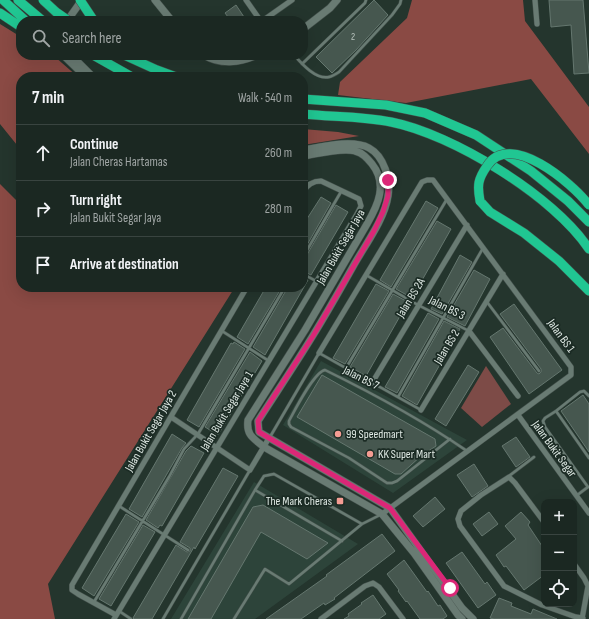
<!DOCTYPE html>
<meta charset="utf-8">
<style>
:root{--surface:#1b2822;--page:#28342f;--text:#f1f3f6;--muted:#a0a6a5;--line:#394440}
body{margin:0;font-family:"Sofia Sans Condensed",sans-serif;background:var(--page);color:var(--text)}
.controls{position:absolute;right:12px;bottom:12px;display:grid;overflow:hidden;border-radius:8px;box-shadow:0 4px 16px #0002}
.controls button{width:36px;height:36px;display:grid;place-items:center;padding:0;border:0;border-bottom:1px solid var(--line);background:var(--surface);color:var(--text);font:20px sans-serif}
.stop{position:absolute;width:12px;height:12px;margin:-9px;border:3px solid #db2777;border-radius:50%;background:#fff}
.stop.end{background:#db2777;border-color:#fff;box-shadow:0 1px 4px #0008}
.list{margin:0;padding:0;list-style:none}
h2{display:flex;justify-content:space-between;align-items:center;height:52px;margin:0;padding:0 16px;font-size:17px}
h2 small{font-size:13px;font-weight:400;color:var(--muted)}
.list li{display:grid;grid-template-columns:26px 1fr auto;gap:12px;align-items:center;box-sizing:border-box;height:56px;padding:0 16px;border-top:1px solid var(--line)}
.list b{display:block;font-size:15px;white-space:nowrap}
.list p{margin:0;font-size:13px;white-space:nowrap;color:var(--muted)}
.list em{font-size:13px;font-style:normal;color:var(--muted)}
.icon{flex:none;width:22px;height:22px;fill:none;stroke:currentColor;stroke-width:2;stroke-linecap:round;stroke-linejoin:round}
.map{position:relative;flex:none;width:589px;height:619px;overflow:hidden}
.search{position:absolute;background:var(--surface);box-shadow:0 4px 16px #0002;left:16px;top:16px;width:292px;height:44px;display:flex;align-items:center;gap:10px;box-sizing:border-box;padding:0 14px;border-radius:16px;color:var(--muted);font-size:15px}
.panel{position:absolute;background:var(--surface);box-shadow:0 4px 16px #0002;left:16px;top:72px;width:292px;height:220px;border-radius:16px}
.map>svg:first-child{display:block}
.built{fill:#2d443a}
.green{fill:#7d4b47}
.forest{fill:#8a4a44}
.building{fill:#46574f;stroke:#65776f}
.lines{fill:none;stroke-linecap:round;stroke-linejoin:round}
.lane-casing{stroke:#44514c;stroke-width:3.5}
.street-casing{stroke:#44514c;stroke-width:6}
.secondary-casing{stroke:#44514c;stroke-width:8}
.highway-casing{stroke:#44514c;stroke-width:10}
.lane{stroke:#697b73;stroke-width:2.5}
.street{stroke:#697b73;stroke-width:5}
.secondary{stroke:#697b73;stroke-width:7}
.highway{stroke:#20c692;stroke-width:9}
.highway-bridge-casing{stroke:#44514c;stroke-width:10;stroke-linecap:butt}
.highway-bridge{stroke:#20c692;stroke-width:9}
.route{stroke:#db2777;stroke-width:5}
.poi-dot{fill:#f59c93;stroke:#1b2b24;stroke-width:1.5}
.labels{text-anchor:middle;dominant-baseline:central;stroke-width:3.5;stroke-linejoin:round;paint-order:stroke}
.number-label{font-size:10px;fill:#b9c4bf}
.street-label{font-size:12px;fill:#dfe9e4;stroke:#1b2b24}
.poi-label{font-size:12px;fill:#dfe9e4;stroke:#1b2b24;text-anchor:start}
</style>
<div class="map">
<svg width="589" height="619" viewBox="0 0 589 619">
<rect width="100%" height="100%" fill="#24352d"/>
<path class="built" d="M321,361L467,440L393,493L283,425Z
M254,482L358,544L255,619H171Z"/>
<path class="green" d="M486,366L511,404L482,427L461,408Z"/>
<path class="forest" d="M412,0H523L525,21L589,107V154L531,79L406,103L338,95L340,82L407,18Z
M0,24L21,37V55H42L45,58L54,56L78,77H21V150L0,124Z
M303,129L338,132L359,136L303,145Z
M0,184L21,205V287H235L48,584L55,619H0Z"/>
<path class="building" d="M374,0L388,15L356,50L332,73L316,57Z
M549,0H583L589,73L574,74L571,25L551,27Z
M236,5L244,17L239,21H231L225,13Z
M321,197L331,203L303,252V225Z
M426,201L438,208L391,287L380,280Z
M336,205L348,212L311,275L303,271V260L305,258Z
M437,221L451,229L412,298L396,289Z
M460,255L472,262L442,314L431,309Z
M474,270L490,279L465,326L447,317Z
M303,277L308,280L265,355L253,347L288,287H303Z
M376,284L389,291L345,364L333,358Z
M266,287H282L248,344L237,337Z
M393,294L408,302L366,376L350,367Z
M514,304L562,370L529,394L490,337L503,328L537,373L539,374L541,372V369L500,314Z
M428,313L439,319L397,393L385,387Z
M444,321L460,329L417,405L402,396Z
M234,342L245,349L199,427L187,420L231,343L233,344Z
M250,352L262,361L218,435L205,427Z
M468,365L479,372L446,426L435,419Z
M322,375L435,439L436,446L421,456L401,474H395L297,417Z
M583,395L589,404V452L561,411Z
M172,434L186,443L182,448L142,517L129,509Z
M516,437L530,457L516,467L502,446Z
M191,446L204,453L162,526L160,525L158,528L146,520L186,451Z
M474,464L488,486L472,497L457,475Z
M223,468L238,476L195,549L194,547L152,619H134L133,618L176,545L187,552L190,551V548L180,542Z
M435,497L445,509L423,527L413,516Z
M263,505L328,543L307,559L261,532L211,619H188L253,507Z
M489,512L498,524L482,536L473,524Z
M521,512L530,522L528,525L544,549V575L524,590L506,566L504,567L496,555L516,539L505,526Z
M126,514L139,522L94,596L82,588Z
M143,525L155,532L111,606L99,599Z
M382,534L395,551L334,598L335,599L325,605L324,603L301,619H266L327,576L326,575Z
M462,552L485,584L487,582L496,595L478,608L446,563Z
M404,560L427,592L428,591L438,606L440,605L447,616L443,619H420L407,601L406,602L398,591L399,590L387,574Z
M373,595L386,614L379,619H344L349,616L348,614L362,604L361,603Z
M499,598L512,603L511,606L531,614L533,609L557,619H494L490,618Z"/>
<g class="lines">
<defs>
<path id="lane" d="M294,55C302,64 316,80 329,77C333,76 336,74 339,72L392,15L400,4L401,0
M302,64L365,3L366,0
M303,257L342,190
M303,274L316,281
M366,275L418,305L469,331
M487,302L539,371
M222,331L269,361
M346,368L447,199
M398,397L483,248
M556,411L589,458
M270,437L319,353L421,410
M450,439L397,481L392,483H387L349,458L291,427L289,424V421C295,410 314,372 325,370C374,394 422,420 467,451
M509,476L534,457
M588,487L545,427L543,421L545,418L556,411L580,392L584,391L589,396
M576,496L588,487
M119,506L188,550
M342,541L255,490L264,476L274,474L362,524
M94,602L169,477L184,449L198,434L285,287
M119,611L131,619
M163,619L250,470
M181,619L255,490
M234,619L265,569L289,584L362,524L380,515"/>
<path id="street" d="M246,0L260,20L265,19L292,0
M535,0L537,24
M469,331L518,396
M319,353L422,182L427,180H433L571,367V375L382,514
M372,383L467,225
M421,410L503,274
M518,415L589,513
M171,417L250,470L269,438
M544,522L515,483L509,477L481,495L461,511L458,519L460,526L504,586L542,605L576,617L583,618
M574,564L584,578L588,586L582,619
M116,615L78,594L72,590V585L247,287
M114,619L357,214L361,206L359,199L321,181C313,181 307,185 303,192
M321,619L365,586L373,583L379,587L403,619"/>
<path id="secondary" d="M155,0L172,21
M67,21L82,0
M303,29L330,8L337,0
M63,55L86,77
M71,55L93,77
M204,55C220,65 240,63 257,55
M303,150C321,147 352,139 369,148C384,156 391,180 388,196C385,218 366,244 355,263C341,288 327,313 312,337C295,365 276,393 258,421L259,432L390,508L462,608L473,619
M303,156C317,154 342,147 355,151C363,153 367,158 372,164C388,184 378,205 367,224L305,330L248,420C246,435 253,438 264,447L382,514L414,553L458,615L462,619"/>
<path id="highway" d="M3,0L26,21
M18,0L43,21
M0,13L21,27
M93,55L132,77
M124,55L157,70L176,77
M303,99L386,105L425,113L476,135L531,171L568,201L589,222
M303,114C332,117 362,116 391,122C452,134 554,196 589,249
M480,201L490,212L524,233L559,261L589,291"/>
</defs>
<use href="#lane" class="lane-casing"/>
<use href="#street" class="street-casing"/>
<use href="#secondary" class="secondary-casing"/>
<use href="#highway" class="highway-casing"/>
<use href="#lane" class="lane"/>
<use href="#street" class="street"/>
<use href="#secondary" class="secondary"/>
<use href="#highway" class="highway"/>
<defs>
<path id="highway-bridge" d="M43,0L56,12L69,21
M80,0L94,21
M480,201C477,185 478,179 487,166C510,130 572,183 589,205"/>
</defs>
<use href="#highway-bridge" class="highway-bridge-casing"/>
<use href="#highway-bridge" class="highway-bridge"/>
</g>
<g class="lines">
<path class="route" d="M388,180V196L383,212L374,231L313,336L258,421L259,432L269,438L390,508L450,588"/>
</g>
<g class="poi-dot">
<circle cx="338" cy="434" r="4"/>
<circle cx="370" cy="454" r="4"/>
<rect x="336" y="497" width="8" height="8" rx="2"/>
</g>
<g class="labels">
<g class="number-label">
<text x="353" y="37">2</text>
</g>
<g class="street-label">
<text transform="translate(341 247) rotate(-60)">Jalan Bukit Segar Jaya</text>
<text transform="translate(411 298) rotate(-59)">Jalan BS 2A</text>
<text transform="translate(447 308) rotate(27)">Jalan BS 3</text>
<text transform="translate(561 336) rotate(54)">Jalan BS 1</text>
<text transform="translate(447 347) rotate(-59)">Jalan BS 2</text>
<text transform="translate(361 378) rotate(27)">Jalan BS 7</text>
<text transform="translate(227 411) rotate(-59)">Jalan Bukit Segar Jaya 1</text>
<text transform="translate(151 431) rotate(-60)">Jalan Bukit Segar Jaya 2</text>
<text transform="translate(554 449) rotate(54)">Jalan Bukit Segar</text>
</g>
<g class="poi-label">
<text x="346" y="434">99 Speedmart</text>
<text x="378" y="454">KK Super Mart</text>
<text x="332" y="501" text-anchor="end">The Mark Cheras</text>
</g>
</g>
</svg>
<div class="controls">
<button>+</button>
<button>−</button>
<button><svg class="icon" aria-label="locate" viewBox="0 0 24 24"><circle cx="12" cy="12" r="6"/><path d="M12 2v4M12 18v4M2 12h4M18 12h4"/></svg></button>
</div>
<div class="stop" style="left:450px;top:588px"></div>
<div class="stop end" style="left:388px;top:180px"></div>
<div class="search"><svg class="icon" aria-label="search" viewBox="0 0 24 24"><circle cx="10" cy="10" r="6"/><path d="M15 15l6 6"/></svg>Search here</div>
<section class="panel">
<h2>7 min<small>Walk · 540 m</small></h2>
<ul class="list">
<li><svg class="icon" aria-label="ahead" viewBox="0 0 24 24"><path d="M12 20V5M6 11l6-6 6 6"/></svg><div><b>Continue</b><p>Jalan Cheras Hartamas</p></div><em>260 m</em></li>
<li><svg class="icon" aria-label="right" viewBox="0 0 24 24"><path d="M7 20v-9h11M14 6l5 5-5 5"/></svg><div><b>Turn right</b><p>Jalan Bukit Segar Jaya</p></div><em>280 m</em></li>
<li><svg class="icon" aria-label="arrive" viewBox="0 0 24 24"><path d="M6 21V4h12l-3 4 3 4H6"/></svg><div><b>Arrive at destination</b></div></li>
</ul>
</section>
</div>
